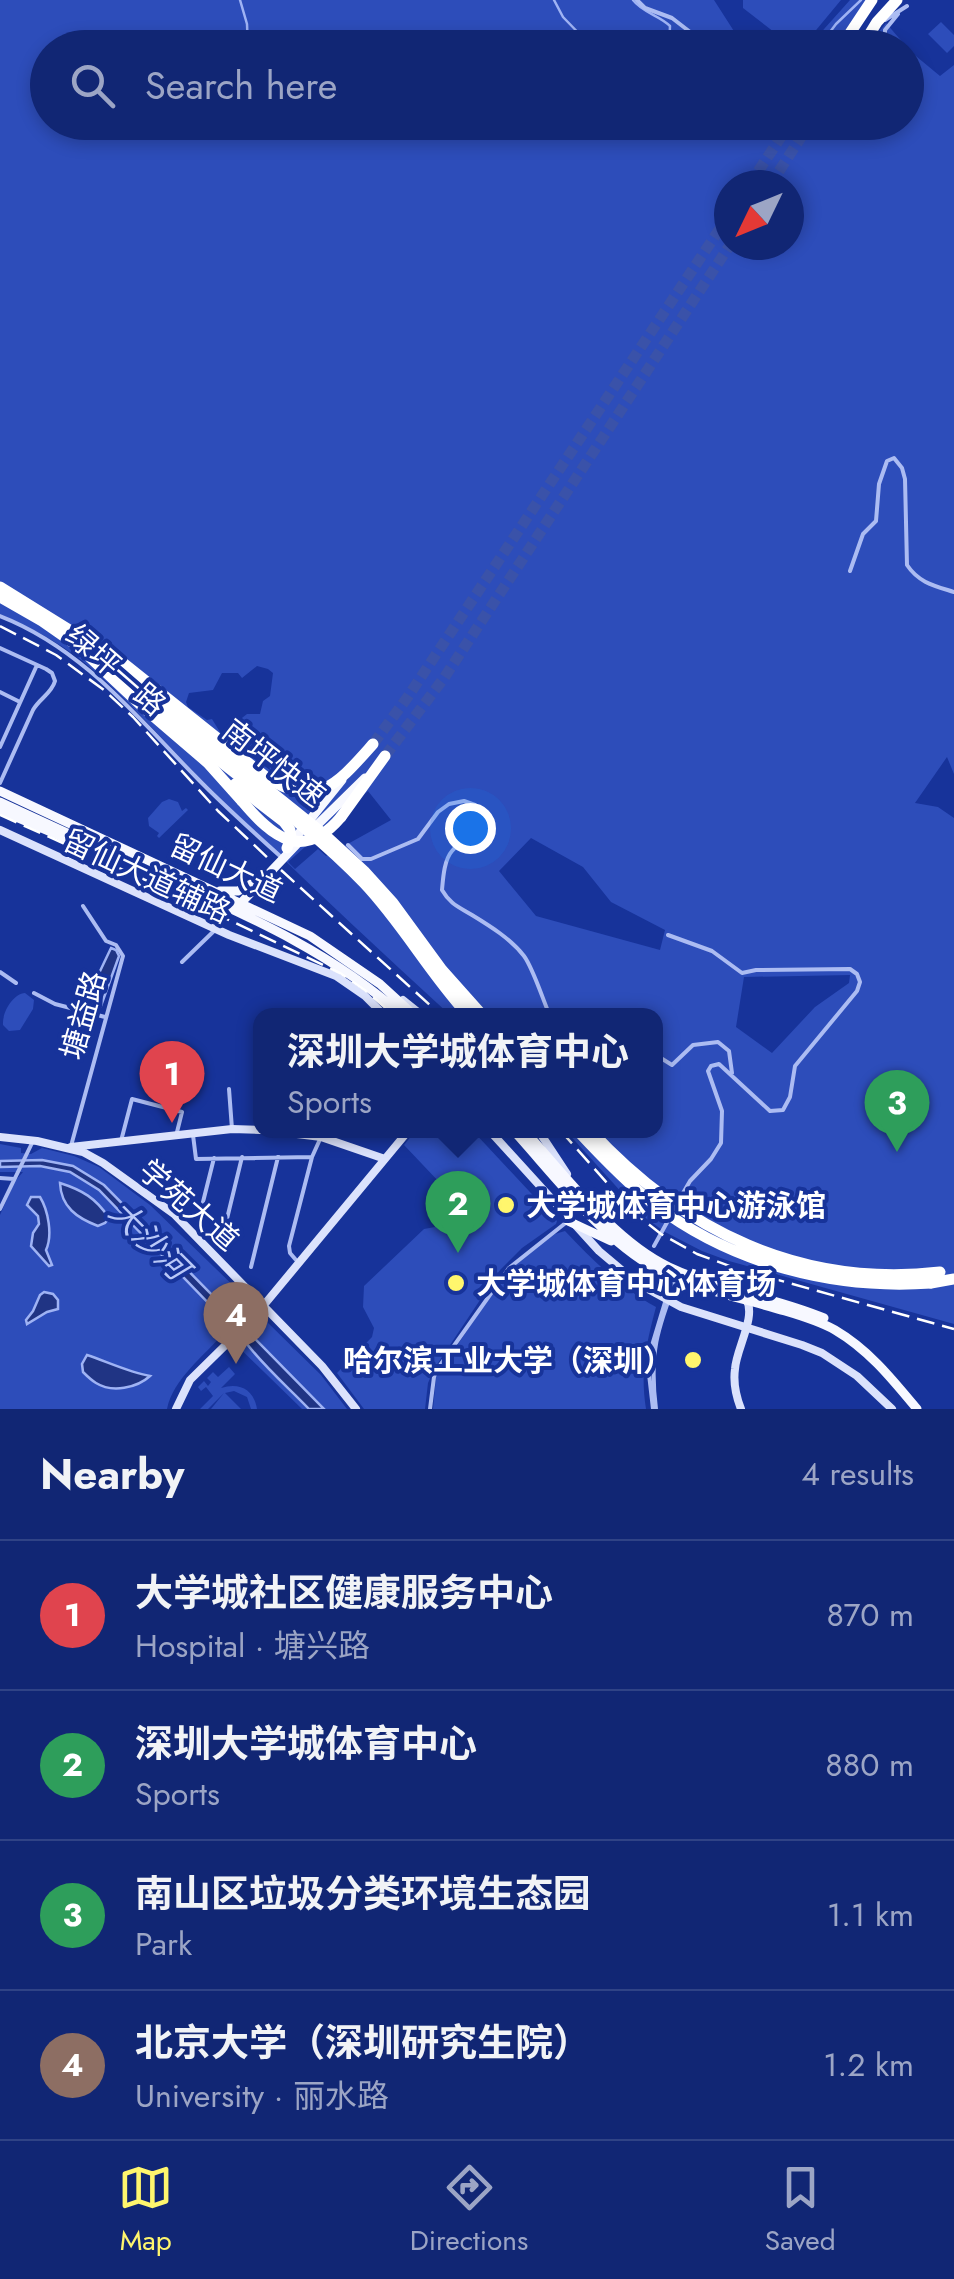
<!DOCTYPE html>
<meta charset="utf-8">
<style>
:root{--surface:#112674;--page:#1e327c;--text:#f1f3f6;--muted:#9ca5c5;--line:#304386;--accent:#fff66d}
body{margin:0;font-family:Jost,"Noto Sans SC",sans-serif;background:var(--page);color:var(--text)}
.compass{position:absolute;left:714px;top:170px;width:90px;height:90px;border-radius:50%;background:var(--surface);box-shadow:0 5px 15px #0003;rotate:227deg}
.you{position:absolute;left:470px;top:828px;width:35px;height:35px;margin:-25px;border:8px solid #fff;border-radius:50%;background:#1a73e8;box-shadow:0 0 0 15px #1a73e833}
.badge{display:grid;place-items:center;width:65px;height:65px;border-radius:50%;background:var(--accent);color:#fff;font-size:32px;font-weight:700}
.pin{position:absolute;translate:-50% -82px;filter:drop-shadow(0 2px 5px #0008)}
.pin::after{content:'';position:absolute;top:52px;width:35px;height:30px;background:inherit;clip-path:polygon(0 0,100% 0,50% 100%)}
.popup{position:absolute;left:253px;top:1008px;width:410px;height:130px;box-sizing:border-box;display:grid;place-content:center;border-radius:20px;background:var(--surface);filter:drop-shadow(0 2px 8px #0005);font-size:32px;white-space:nowrap;color:var(--muted)}
.popup b{font-size:38px;color:var(--text)}
.popup::after{content:'';position:absolute;left:50%;top:100%;margin-left:-20px;border:20px solid transparent;border-top-color:var(--surface)}
.list{margin:0;padding:0;list-style:none}
h2{display:flex;justify-content:space-between;align-items:center;height:130px;margin:0;padding:0 40px;font-size:42px}
h2 small{font-size:32px;font-weight:400;color:var(--muted)}
.list li{display:grid;grid-template-columns:65px 1fr auto;gap:30px;align-items:center;box-sizing:border-box;height:150px;padding:0 40px;border-top:2px solid var(--line)}
.list b{display:block;font-size:38px;white-space:nowrap}
.list p{margin:0;font-size:32px;white-space:nowrap;color:var(--muted)}
.list em{font-size:32px;font-style:normal;color:var(--muted)}
.icon{flex:none;width:55px;height:55px;fill:none;stroke:currentColor;stroke-width:2;stroke-linecap:round;stroke-linejoin:round}
.map{position:relative;flex:none;width:954px;height:1409px;overflow:hidden}
.search{position:absolute;background:var(--surface);box-shadow:0 5px 15px #0003;left:30px;right:30px;top:30px;height:110px;display:flex;align-items:center;gap:25px;box-sizing:border-box;padding:0 35px;border-radius:55px;color:var(--muted);font-size:38px}
.sheet{height:730px;background:var(--surface)}
nav{display:flex;justify-content:space-around;align-items:center;box-sizing:border-box;height:140px;border-top:2px solid var(--line);background:var(--surface);font-size:28px;color:var(--muted)}
nav a{display:grid;justify-items:center;gap:5px}
nav .on{color:var(--accent)}
.map>svg:first-child{display:block}
.green{fill:#2d4dba;fill-rule:evenodd}
.water{fill:#203484;stroke:#9fb3f4;stroke-width:2.5}
.lines{fill:none;stroke-linecap:round;stroke-linejoin:round}
.stream{stroke:#9fb3f4;stroke-width:2.5}
.highway-tunnel{stroke:#3a52a9;stroke-width:11;stroke-dasharray:11 5.5;stroke-linecap:butt}
.street{stroke:#acbcf2;stroke-width:4}
.secondary{stroke:#dbe2fc;stroke-width:8}
.primary{stroke:#f7f8ff;stroke-width:9}
.highway{stroke:#fff;stroke-width:11}
.rail{stroke:#fff;stroke-width:2.5;stroke-dasharray:18 8;stroke-linecap:butt}
.highway-bridge{stroke:#fff;stroke-width:11}
.poi-dot{fill:#fff66d;stroke:#17339a;stroke-width:4}
.labels{text-anchor:middle;dominant-baseline:central;stroke-width:8;stroke-linejoin:round;paint-order:stroke}
.street-label{font-size:30px;fill:#fff;stroke:#17339a}
.poi-label{font-size:30px;font-weight:bold;fill:#fff;stroke:#17339a;text-anchor:start}
.water-label{font-size:32px;font-style:italic;fill:#b9c8f8;stroke:#17339a}
</style>
<div class="map">
<svg width="954" height="1409" viewBox="0 0 954 1409">
<rect width="100%" height="100%" fill="#17339a"/>
<path class="green" d="M0,0H714L739,39L749,47L48,48V122H744L761,126L762,122H906V48L867,47L886,23L911,52L940,76L954,65V774L947,757L915,803L938,807L954,818V1324L729,1261L702,1251L665,1232L643,1216L566,1131L656,1130V1016L450,1015C371,943 293,869 216,794C170,750 130,699 80,659C56,641 28,626 0,614ZM729,185H789V245H729ZM257,666L268,669L273,673L270,696L263,701L260,714H247L233,725V737L269,761L270,770L223,737L212,719L207,720L188,707L186,702L189,693L213,690L222,673H238L242,678ZM368,791L391,820L326,856L318,849L295,869L288,862ZM531,838L583,867L611,902L665,930L660,950L536,916L499,871ZM850,975L849,983L815,1007L772,1053L736,1027L744,977Z
M743,0H841L812,35L792,46L743,8Z
M850,0H867L833,47L798,48L816,38Z
M941,22L954,35V46L947,53L928,34Z
M169,799L178,802L182,811L186,808L188,810L159,838L157,836L159,833L149,826L148,818L162,802Z
M25,993L34,1000L33,1009L20,1030L9,1031L3,1025C2,1012 13,994 25,993Z
M416,1130L473,1131L557,1221L556,1224L522,1248L500,1270L434,1369L428,1383L425,1409H364L337,1373L372,1337L374,1328L363,1307L364,1286L424,1229L435,1227L459,1203L404,1145Z
M0,1144L21,1148V1153L31,1154L42,1148L74,1156L99,1167L150,1205L245,1297L249,1305L241,1317L252,1326L263,1318L321,1375L347,1409H302L224,1333C205,1355 173,1379 167,1409H0V1215L15,1181L23,1172H0Z
M565,1231C593,1261 620,1287 656,1307C646,1345 640,1370 646,1409H433L436,1377L503,1277L527,1255L555,1234Z
M229,1367L235,1374L221,1388C239,1382 254,1389 257,1409H251L247,1397L234,1391L225,1393L241,1409H211L224,1393L208,1409H200L213,1396L206,1387L201,1391L198,1387L204,1381L208,1386L211,1382L207,1378L213,1372L218,1377Z"/>
<path class="water" d="M111,948L116,950L119,956L101,1006L93,1003L92,988Z
M42,1160L73,1166L104,1185L324,1409H309C287,1386 262,1365 244,1340L99,1190L70,1172L40,1166L0,1167V1161Z
M60,1183C82,1190 96,1198 109,1218L105,1223L98,1226C77,1218 61,1207 60,1183Z
M31,1197H40C48,1210 53,1235 46,1250L52,1265L49,1266L31,1246L33,1233L39,1224L38,1216L27,1205Z
M44,1292L53,1294L58,1300V1309L47,1312L27,1324L26,1320L33,1311L40,1295Z
M87,1355C108,1362 128,1372 150,1376C137,1388 112,1393 96,1383C91,1380 87,1376 83,1372L82,1364Z"/>
<g class="lines">
<path class="stream" d="M240,0L247,24L248,48
M554,0L563,17L593,48
M633,0C643,13 659,15 670,26L669,48
M818,48L836,24L861,0"/>
<path class="highway-tunnel" d="M749,185L791,122
M770,185L811,122
M373,744L407,698L729,215
M385,756L444,678L730,245"/>
<path class="street" d="M637,0L645,8L672,18L694,35L708,38L719,48
M885,20L907,6
M885,48V30L898,14
M850,571L863,534L876,521L879,484L887,461L894,458L902,468L905,479L907,565C919,583 935,586 954,592
M0,616C82,648 135,715 195,776C222,804 251,830 280,856
M0,648L46,669L52,673L55,681C52,693 39,699 33,710L0,783
M0,692L20,702
M0,747L37,665
M348,845L362,859H371L418,839L438,812L449,804L464,801L475,805L477,810C474,819 471,832 465,840C455,853 463,838 452,851C444,860 443,879 442,890C450,904 459,907 472,915C490,926 511,939 524,956C533,968 543,1000 550,1016
M668,935L712,951L742,973L756,970L850,969L857,974L860,982L857,991L795,1066L790,1097L783,1110L770,1111L719,1064L711,1066L708,1071L722,1111L721,1143L711,1159L690,1181L679,1200
M182,962L216,929
M0,972L16,983
M34,993L55,1004L105,1017
M656,1055L672,1065L693,1045L718,1042L729,1051L732,1073
M229,1089L232,1129
M193,1135L196,1159L312,1157
M121,1141L132,1099L182,1112L176,1136
M71,1146L123,956L116,945L106,941L83,906
M0,1178L14,1179
M0,1209L33,1141
M200,1214L214,1158
M224,1231L242,1157
M654,1246L670,1217
M296,1260L290,1253L289,1246L312,1157L321,1137
M251,1267L278,1157
M430,1409L434,1377L436,1371L509,1268L568,1221
M653,1409L649,1374L650,1352L672,1279
M656,1409C649,1354 657,1329 677,1278"/>
<path class="secondary" d="M0,830L229,935L336,976L365,996L385,1016
M403,1000L423,1016
M265,1130L321,1137L385,1159
M489,1130L599,1251L637,1283L681,1307L802,1345L822,1353L857,1376L892,1409
M538,1130L567,1174
M0,1137L37,1141L83,1152L103,1163L174,1214L322,1366L356,1409
M71,1147L232,1129L260,1130
M176,1409L190,1380L254,1317L409,1130
M741,1409C736,1396 733,1383 735,1369C736,1349 757,1316 746,1299"/>
<path class="primary" d="M0,791L310,936L380,984L415,1016
M0,802C58,829 116,855 173,882C255,919 335,955 403,1016
M0,810L72,841
M312,830L365,778
M292,842L342,780
M220,891H238L255,882
M217,902L222,911L221,919
M239,905L297,844
M513,1130C553,1174 603,1240 655,1268C694,1289 742,1298 785,1311C802,1316 819,1321 835,1330C869,1350 892,1379 917,1409
M524,1130C565,1175 614,1241 669,1267C718,1290 774,1297 824,1318
M568,1221L611,1241"/>
<path class="highway" d="M840,48L872,0
M861,48L877,22L897,0
M0,587L79,636
M0,597L42,621L85,651
M75,633L122,662L266,777C317,811 339,782 373,744
M79,647L144,708L208,763L242,801
M132,679L163,705
M235,784L284,822L290,830L291,838L287,848
M341,817L385,756
M931,1283L954,1279"/>
<path class="rail" d="M0,626L56,655L104,690L133,717L218,811L269,859
M0,815L139,877L340,973L366,991L389,1011
M281,870L442,1016
M560,1130L632,1211L661,1234L697,1254L735,1268L954,1329"/>
<path class="highway-bridge" d="M163,705L325,835L364,871L393,903L442,970L483,1016
M158,711C225,769 303,819 364,883C403,924 430,974 469,1016
M242,801C273,838 303,862 341,817
M577,1130C602,1157 627,1183 655,1205C733,1264 834,1290 931,1283
M590,1130C683,1231 801,1288 940,1272"/>
</g>
<g class="poi-dot">
<circle cx="506" cy="1205" r="10"/>
<circle cx="456" cy="1283" r="10"/>
<circle cx="693" cy="1360" r="10"/>
</g>
<g class="labels">
<g class="street-label">
<text transform="translate(116 670) rotate(41)">绿坪一路</text>
<text transform="translate(274 763) rotate(38)">南坪快速</text>
<text transform="translate(226 868) rotate(25)">留仙大道</text>
<text transform="translate(147 876) rotate(25)">留仙大道辅路</text>
<text transform="translate(83 1015) rotate(-74)">塘益路</text>
<text transform="translate(189 1205) rotate(41)">学苑大道</text>
</g>
<g class="poi-label">
<text x="526" y="1205">大学城体育中心游泳馆</text>
<text x="476" y="1283">大学城体育中心体育场</text>
<text x="673" y="1360" text-anchor="end">哈尔滨工业大学（深圳）</text>
</g>
<g class="water-label">
<text transform="translate(149 1240) rotate(45)">大沙河</text>
</g>
</g>
</svg>
<svg class="compass" viewBox="-18 -18 36 36"><path d="M0-13l5 13h-10z" fill="#e53935"/><path d="M0 13l5-13h-10z" fill="#9ca5c5"/></svg>
<div class="you"></div>
<div class="pin badge" style="left:172px;top:1123px;background:#e0444e">1</div>
<div class="pin badge" style="left:458px;top:1253px;background:#2e9e5b">2</div>
<div class="popup"><b>深圳大学城体育中心</b>Sports</div>
<div class="pin badge" style="left:897px;top:1152px;background:#2e9e5b">3</div>
<div class="pin badge" style="left:236px;top:1364px;background:#8d6e63">4</div>
<div class="search"><svg class="icon" aria-label="search" viewBox="0 0 24 24"><circle cx="10" cy="10" r="6"/><path d="M15 15l6 6"/></svg>Search here</div>
</div>
<section class="sheet">
<h2>Nearby<small>4 results</small></h2>
<ul class="list">
<li><span class="badge" style="background:#e0444e">1</span><div><b>大学城社区健康服务中心</b><p>Hospital · 塘兴路</p></div><em>870 m</em></li>
<li><span class="badge" style="background:#2e9e5b">2</span><div><b>深圳大学城体育中心</b><p>Sports</p></div><em>880 m</em></li>
<li><span class="badge" style="background:#2e9e5b">3</span><div><b>南山区垃圾分类环境生态园</b><p>Park</p></div><em>1.1 km</em></li>
<li><span class="badge" style="background:#8d6e63">4</span><div><b>北京大学（深圳研究生院）</b><p>University · 丽水路</p></div><em>1.2 km</em></li>
</ul>
</section>
<nav>
<a class="on"><svg class="icon" aria-label="map" viewBox="0 0 24 24"><path d="M3 6l6-2 6 2 6-2v14l-6 2-6-2-6 2zM9 4v14M15 6v14"/></svg>Map</a>
<a><svg class="icon" aria-label="directions" viewBox="0 0 24 24"><path d="M12 3l9 9-9 9-9-9zM9 14v-3h6M13 9l2 2-2 2"/></svg>Directions</a>
<a><svg class="icon" aria-label="saved" viewBox="0 0 24 24"><path d="M7 4h10v16l-5-4-5 4z"/></svg>Saved</a>
</nav>
